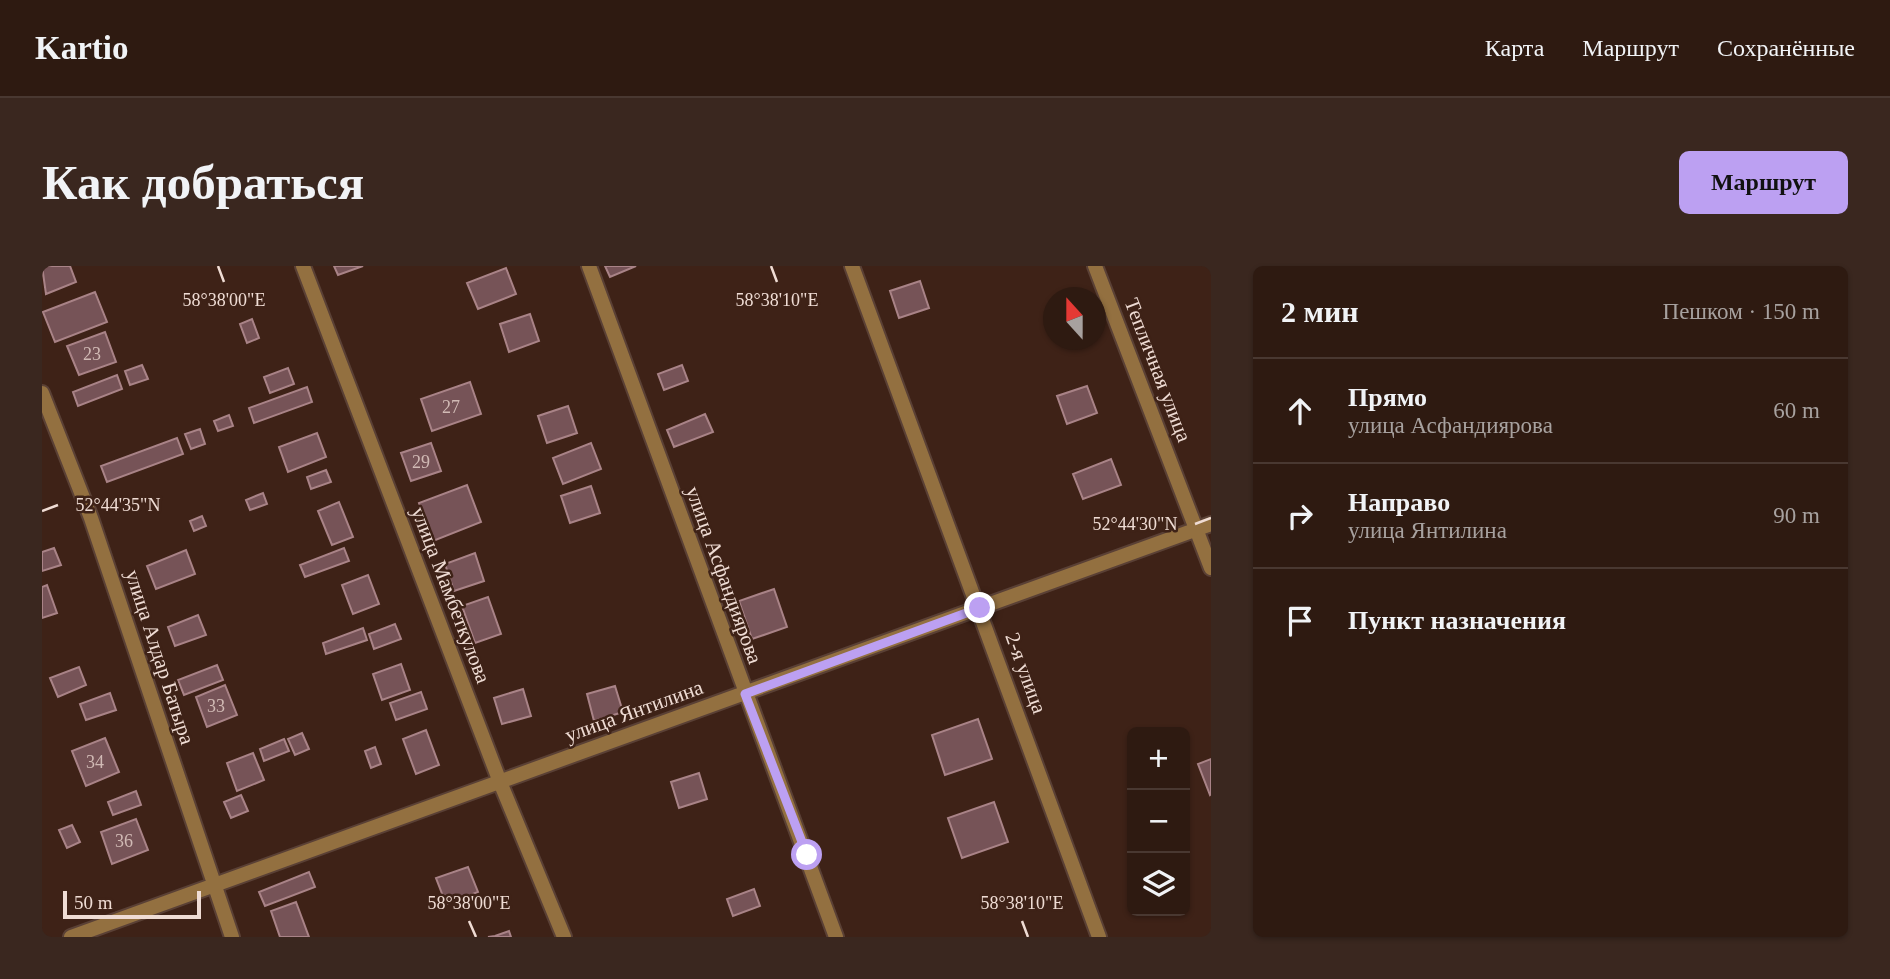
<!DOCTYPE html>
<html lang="ru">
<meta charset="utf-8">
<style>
:root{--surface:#2e1a11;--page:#3a271f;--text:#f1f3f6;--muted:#a7a19f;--line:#493831;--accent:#bca0f2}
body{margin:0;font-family:Georgia,serif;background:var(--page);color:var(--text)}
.controls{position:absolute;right:21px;bottom:21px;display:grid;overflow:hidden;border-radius:10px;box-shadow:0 2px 5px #0004}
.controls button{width:63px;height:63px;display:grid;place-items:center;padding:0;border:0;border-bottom:2px solid var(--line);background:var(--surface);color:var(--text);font:35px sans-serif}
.compass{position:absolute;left:1001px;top:21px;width:63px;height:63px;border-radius:50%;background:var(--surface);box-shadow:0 2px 5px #0004;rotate:339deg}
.scale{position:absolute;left:21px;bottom:18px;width:138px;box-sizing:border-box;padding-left:7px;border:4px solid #efdcd4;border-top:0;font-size:19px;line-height:24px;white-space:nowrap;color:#efdcd4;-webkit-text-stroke:5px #3e2217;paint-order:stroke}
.stop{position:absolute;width:21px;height:21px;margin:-16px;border:5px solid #bca0f2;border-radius:50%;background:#fff}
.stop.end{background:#bca0f2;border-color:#fff;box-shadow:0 2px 7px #0008}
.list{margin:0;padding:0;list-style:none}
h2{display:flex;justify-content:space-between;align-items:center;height:91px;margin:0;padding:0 28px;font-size:30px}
h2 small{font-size:23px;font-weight:400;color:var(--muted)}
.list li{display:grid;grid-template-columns:46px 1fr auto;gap:21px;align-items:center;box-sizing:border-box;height:105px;padding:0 28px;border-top:2px solid var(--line)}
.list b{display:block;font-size:26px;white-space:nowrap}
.list p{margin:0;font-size:23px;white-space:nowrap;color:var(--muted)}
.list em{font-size:23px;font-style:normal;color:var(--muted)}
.icon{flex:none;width:38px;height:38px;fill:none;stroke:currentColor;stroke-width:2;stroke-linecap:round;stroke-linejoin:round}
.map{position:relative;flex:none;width:1169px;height:671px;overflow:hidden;border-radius:10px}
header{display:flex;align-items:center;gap:42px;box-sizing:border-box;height:98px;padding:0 35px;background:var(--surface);border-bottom:2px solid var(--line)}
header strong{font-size:33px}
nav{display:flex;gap:38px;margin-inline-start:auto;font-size:24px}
.intro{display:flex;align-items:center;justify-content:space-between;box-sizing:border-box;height:168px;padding:0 42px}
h1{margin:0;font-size:49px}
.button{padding:18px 32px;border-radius:10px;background:var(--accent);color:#111;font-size:24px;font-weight:700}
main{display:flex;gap:42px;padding:0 42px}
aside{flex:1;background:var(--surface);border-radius:10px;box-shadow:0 2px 5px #0004}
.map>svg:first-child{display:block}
.building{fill:#765357;stroke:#a98387;stroke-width:2}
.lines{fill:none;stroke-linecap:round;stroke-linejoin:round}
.street-casing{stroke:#5a4035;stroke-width:18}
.street{stroke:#937040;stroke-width:14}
.route{stroke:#bca0f2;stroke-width:9}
.ticks{fill:none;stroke:#efdcd4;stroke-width:2.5}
.labels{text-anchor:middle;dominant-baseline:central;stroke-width:5;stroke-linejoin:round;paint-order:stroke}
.number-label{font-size:18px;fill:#d1bab5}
.street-label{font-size:21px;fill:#efdcd4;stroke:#3e2217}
.ticks-label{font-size:18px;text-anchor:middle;fill:#efdcd4;stroke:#3e2217;stroke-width:5;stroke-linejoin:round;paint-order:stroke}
</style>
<header>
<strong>Kartio</strong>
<nav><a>Карта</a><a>Маршрут</a><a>Сохранённые</a></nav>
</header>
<div class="intro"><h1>Как добраться</h1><a class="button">Маршрут</a></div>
<main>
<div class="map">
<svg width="1169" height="671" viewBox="0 0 1169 671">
<rect width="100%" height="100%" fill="#3e2217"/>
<path class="building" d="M0,0H28L34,16L4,28Z
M292,0H321L296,9Z
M563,0H594L568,11Z
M464,2L474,28L436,43L425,17Z
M878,15L887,42L857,52L848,25Z
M53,26L65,56L13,76L1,46Z
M488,48L497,75L467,86L458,58Z
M210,53L217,72L205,77L198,58Z
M63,66L74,96L37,109L25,80Z
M100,99L106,113L88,119L83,105Z
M640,99L646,115L622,124L616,108Z
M246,102L252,118L228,127L222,111Z
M75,109L80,123L36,140L31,126Z
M428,116L439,148L390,165L379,133Z
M1045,120L1055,147L1025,158L1015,130Z
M265,121L270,136L212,157L207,142Z
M526,140L535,167L505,177L496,150Z
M663,148L671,166L632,181L625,164Z
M187,149L191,160L176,165L172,155Z
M158,163L163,178L149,183L143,168Z
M275,167L284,191L246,206L237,181Z
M135,172L141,188L65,216L59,200Z
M389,177L399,205L369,215L359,187Z
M549,177L559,203L521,218L511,192Z
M1069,193L1079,219L1041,233L1031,208Z
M284,204L289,216L269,223L265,211Z
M425,219L439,256L391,275L377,237Z
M549,220L558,247L528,257L519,230Z
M221,227L225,238L208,244L204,234Z
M297,236L311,271L290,279L276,245Z
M160,250L164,260L152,265L148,255Z
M12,282L19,299L0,305V286Z
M302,282L307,295L263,311L258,299Z
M144,284L153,308L114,323L105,300Z
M433,287L442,315L412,325L403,298Z
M326,309L337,338L311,348L300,319Z
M5,319L15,347L0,352V321Z
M732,323L745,361L710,373L697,335Z
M446,331L459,368L433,377L420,340Z
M156,349L164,369L133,380L126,361Z
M353,358L359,373L332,383L327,368Z
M321,362L325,374L284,388L281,377Z
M359,398L368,424L340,434L331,408Z
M175,399L181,414L142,429L136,414Z
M37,401L44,419L16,431L8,412Z
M183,419L195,449L165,461L154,431Z
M573,420L581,446L552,455L545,428Z
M481,423L489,450L460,458L452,432Z
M379,426L385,443L354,454L348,437Z
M68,427L74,444L44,454L38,438Z
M936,453L950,493L903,509L890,469Z
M384,464L397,499L374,508L361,473Z
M260,467L267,483L253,489L246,473Z
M63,472L77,506L44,520L30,485Z
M242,473L247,485L222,495L218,483Z
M333,481L339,498L329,502L323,485Z
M211,487L222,514L195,525L185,497Z
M1169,493V528L1168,529L1156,498Z
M657,507L665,533L637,542L629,516Z
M94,525L99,539L71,549L66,536Z
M199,529L206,545L189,552L182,536Z
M952,536L966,576L920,592L906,552Z
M94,553L106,584L70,598L59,566Z
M30,559L38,576L25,582L17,564Z
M426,601L436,626L404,638L394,612Z
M267,606L273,621L223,640L217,626Z
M712,623L718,640L691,650L685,633Z
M254,636L267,671H238L229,645Z
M467,665L469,671H446L453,670Z"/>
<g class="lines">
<defs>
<path id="street" d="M261,0L458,516L522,671
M547,0L794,671
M810,0L1057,671
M1053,0L1169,302
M0,127L49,252L190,671
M29,671L1169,258"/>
</defs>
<use href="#street" class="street-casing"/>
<use href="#street" class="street"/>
</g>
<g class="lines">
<path class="route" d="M765,589L703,428L938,342"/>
</g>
<path class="ticks" d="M176,0L182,16M729,0L735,16M0,245L16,239M1153,258L1169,252M427,655L434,671M980,655L986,671"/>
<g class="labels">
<g class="number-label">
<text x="50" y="88">23</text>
<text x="409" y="141">27</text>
<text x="379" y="196">29</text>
<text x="174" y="440">33</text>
<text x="53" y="496">34</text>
<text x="82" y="575">36</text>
</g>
<g class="street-label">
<text transform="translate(1116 104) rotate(69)">Тепличная улица</text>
<text transform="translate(682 309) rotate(70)">улица Асфандиярова</text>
<text transform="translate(409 329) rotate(69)">улица Мамбеткулова</text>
<text transform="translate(118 391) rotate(72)">улица Алдар Батыра</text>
<text transform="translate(984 407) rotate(70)">2-я улица</text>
<text transform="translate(592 445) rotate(-20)">улица Янтилина</text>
</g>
</g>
<g class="ticks-label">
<text x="182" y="40">58°38'00"E</text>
<text x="735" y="40">58°38'10"E</text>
<text x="76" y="245">52°44'35"N</text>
<text x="1093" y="264">52°44'30"N</text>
<text x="427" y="643">58°38'00"E</text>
<text x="980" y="643">58°38'10"E</text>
</g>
</svg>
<div class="controls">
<button>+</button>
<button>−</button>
<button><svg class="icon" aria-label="layers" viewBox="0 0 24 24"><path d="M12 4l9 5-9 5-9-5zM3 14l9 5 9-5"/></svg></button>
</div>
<svg class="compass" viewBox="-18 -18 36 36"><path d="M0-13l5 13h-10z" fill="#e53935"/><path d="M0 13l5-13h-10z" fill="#a7a19f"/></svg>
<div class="scale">50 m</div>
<div class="stop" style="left:765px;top:589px"></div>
<div class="stop end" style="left:938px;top:342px"></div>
</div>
<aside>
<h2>2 мин<small>Пешком · 150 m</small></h2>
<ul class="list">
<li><svg class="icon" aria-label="ahead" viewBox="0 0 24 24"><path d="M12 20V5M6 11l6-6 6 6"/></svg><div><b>Прямо</b><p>улица Асфандиярова</p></div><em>60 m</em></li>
<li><svg class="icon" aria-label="right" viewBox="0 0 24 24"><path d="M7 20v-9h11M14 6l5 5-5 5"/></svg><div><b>Направо</b><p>улица Янтилина</p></div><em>90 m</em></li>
<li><svg class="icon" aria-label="arrive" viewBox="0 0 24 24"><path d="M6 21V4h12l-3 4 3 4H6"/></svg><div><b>Пункт назначения</b></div></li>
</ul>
</aside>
</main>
